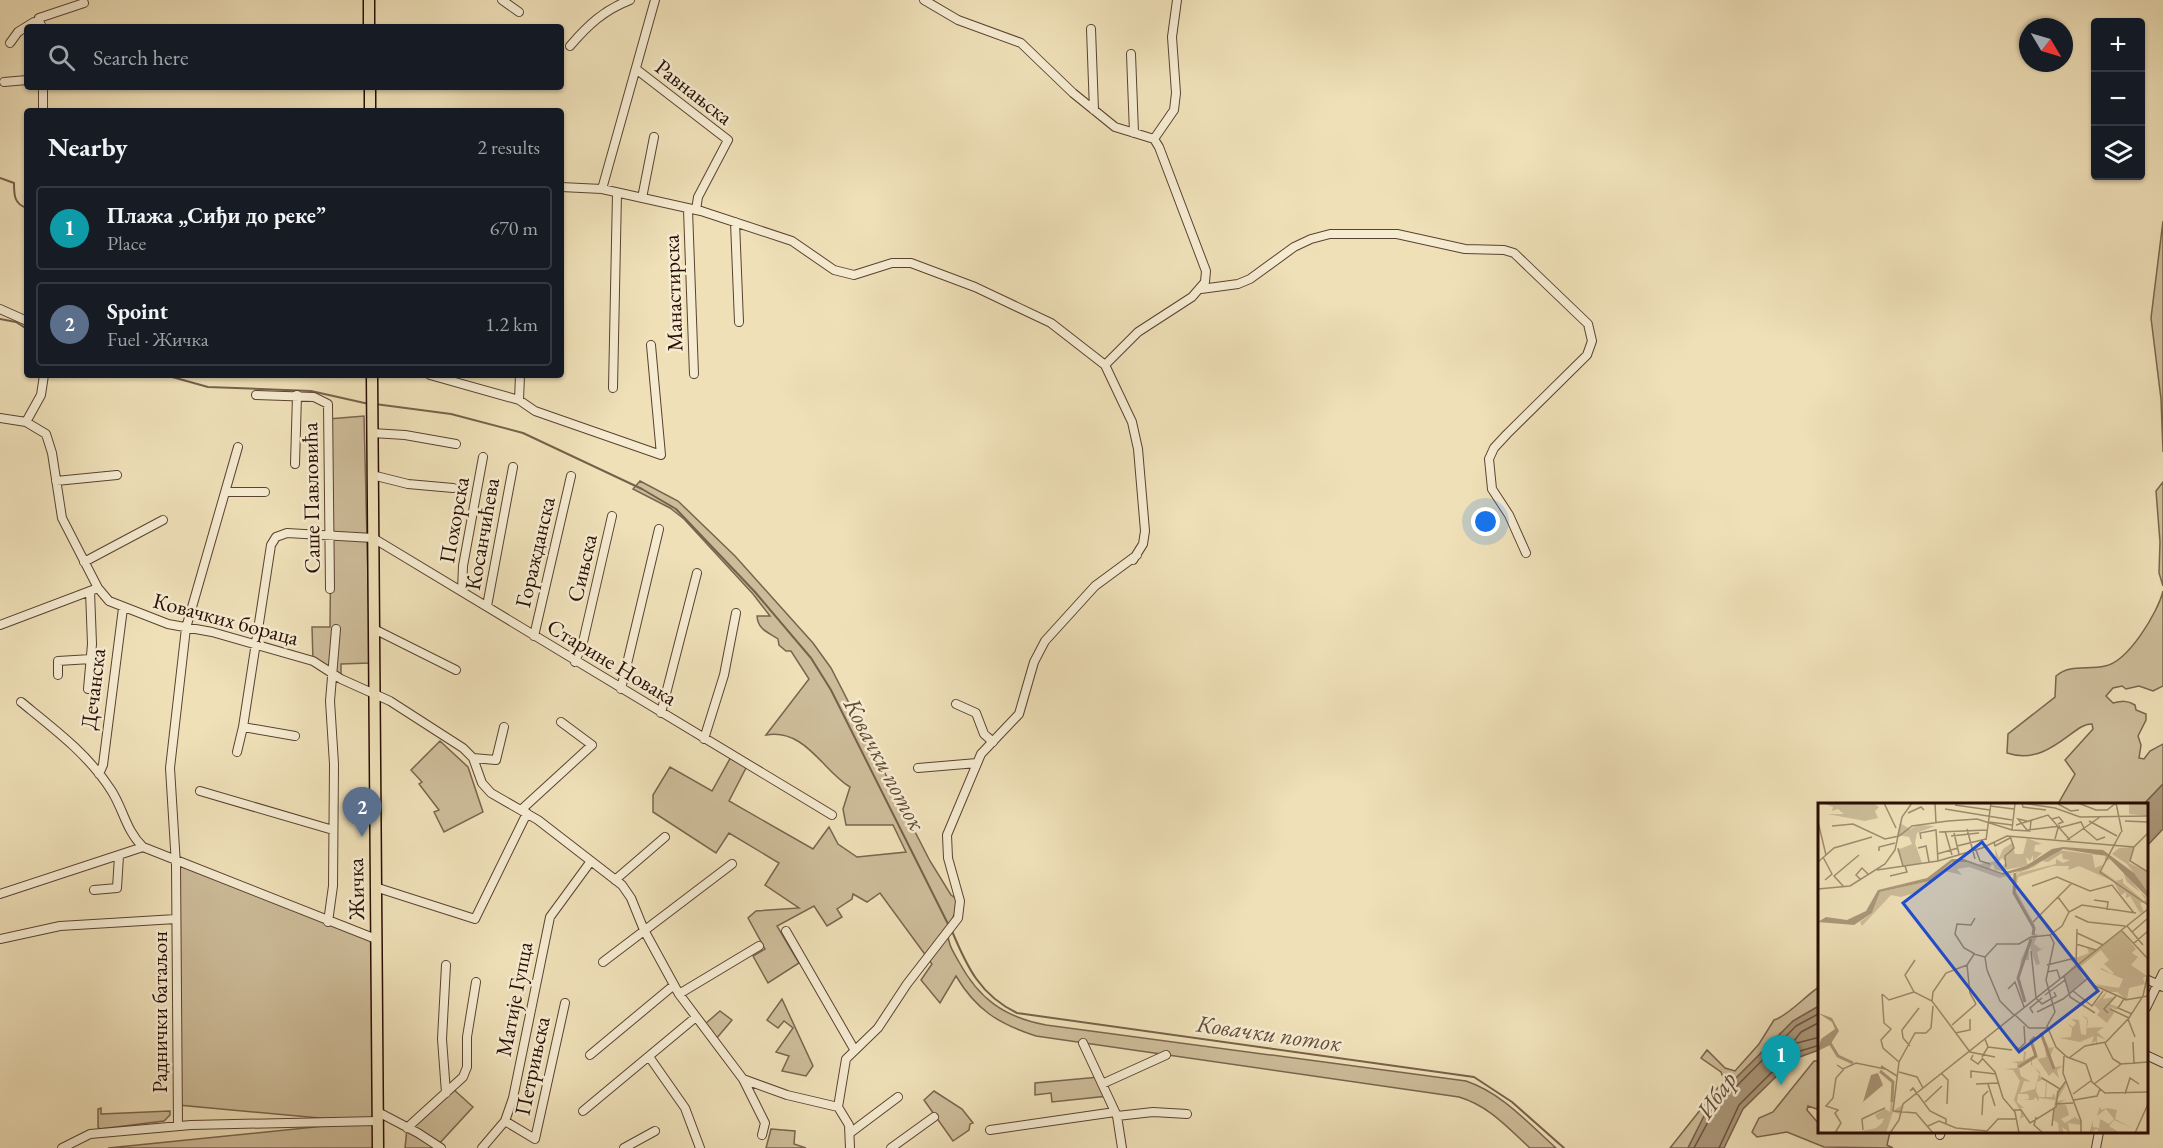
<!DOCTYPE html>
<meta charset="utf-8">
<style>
:root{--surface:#171b24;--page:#242831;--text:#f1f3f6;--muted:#9ea1a6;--line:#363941;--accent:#d93025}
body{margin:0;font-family:"EB Garamond",serif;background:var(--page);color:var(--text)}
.controls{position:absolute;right:18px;top:18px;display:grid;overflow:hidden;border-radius:6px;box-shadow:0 2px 4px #0004}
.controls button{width:54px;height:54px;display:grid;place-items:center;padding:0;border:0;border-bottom:2px solid var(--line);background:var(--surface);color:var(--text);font:30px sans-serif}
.compass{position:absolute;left:2019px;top:18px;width:54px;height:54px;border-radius:50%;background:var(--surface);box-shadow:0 2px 4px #0004;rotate:128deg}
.you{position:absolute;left:1486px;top:522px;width:21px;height:21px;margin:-15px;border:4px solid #fff;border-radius:50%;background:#1a73e8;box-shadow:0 0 0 9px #1a73e833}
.badge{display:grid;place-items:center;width:39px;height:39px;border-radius:50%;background:var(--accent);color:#fff;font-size:20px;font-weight:700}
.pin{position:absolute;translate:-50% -50px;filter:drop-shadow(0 2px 3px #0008)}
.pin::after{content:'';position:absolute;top:32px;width:21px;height:18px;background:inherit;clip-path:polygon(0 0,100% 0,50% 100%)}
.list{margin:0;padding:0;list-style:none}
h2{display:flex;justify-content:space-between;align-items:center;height:78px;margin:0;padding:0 24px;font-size:26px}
h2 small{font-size:20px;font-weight:400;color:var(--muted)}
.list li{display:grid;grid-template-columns:39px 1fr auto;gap:18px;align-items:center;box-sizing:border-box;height:84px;margin:0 12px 12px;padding:0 12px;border:2px solid var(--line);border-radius:6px}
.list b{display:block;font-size:22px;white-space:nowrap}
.list p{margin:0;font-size:20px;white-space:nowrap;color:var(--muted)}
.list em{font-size:20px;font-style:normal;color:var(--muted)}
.icon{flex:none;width:33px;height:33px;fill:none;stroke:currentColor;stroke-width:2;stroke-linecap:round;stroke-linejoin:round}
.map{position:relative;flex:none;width:2163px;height:1148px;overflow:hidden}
.search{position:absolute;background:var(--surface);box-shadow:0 2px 4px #0004;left:24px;top:24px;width:540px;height:66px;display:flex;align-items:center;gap:15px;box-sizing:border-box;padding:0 21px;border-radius:6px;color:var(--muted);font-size:22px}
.panel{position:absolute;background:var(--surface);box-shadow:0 2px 4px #0004;left:24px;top:108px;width:540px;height:270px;border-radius:6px}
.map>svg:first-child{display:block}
.green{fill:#cdbc99;stroke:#7a644e;stroke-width:1.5}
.water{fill:#ab987a;stroke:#77604a;stroke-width:1.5}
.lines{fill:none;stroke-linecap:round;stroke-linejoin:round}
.shore{stroke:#6a523e;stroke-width:1.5}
.stream{stroke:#77604a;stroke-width:2}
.minor-casing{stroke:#5a4230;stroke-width:10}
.major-casing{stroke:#280d02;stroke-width:13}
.minor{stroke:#f5ebd1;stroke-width:8}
.major{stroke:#efe0b8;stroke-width:10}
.labels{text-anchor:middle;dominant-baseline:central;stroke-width:5;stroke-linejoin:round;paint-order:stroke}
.street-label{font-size:22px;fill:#280d02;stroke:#f5ebd1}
.water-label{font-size:24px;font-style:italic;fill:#634c38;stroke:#f5ebd1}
.inset-river{fill:none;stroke:#ab987a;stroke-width:3}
.inset-road{fill:none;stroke:#9f8c6f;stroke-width:1.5}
.view{fill:#1d4ed8;fill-opacity:0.15;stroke:#1d4ed8;stroke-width:3}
.inset-edge{fill:none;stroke:#280d02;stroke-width:3}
</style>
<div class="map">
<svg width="2163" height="1148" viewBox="0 0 2163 1148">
<rect width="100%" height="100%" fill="#efe0b8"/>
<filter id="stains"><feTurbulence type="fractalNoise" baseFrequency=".00333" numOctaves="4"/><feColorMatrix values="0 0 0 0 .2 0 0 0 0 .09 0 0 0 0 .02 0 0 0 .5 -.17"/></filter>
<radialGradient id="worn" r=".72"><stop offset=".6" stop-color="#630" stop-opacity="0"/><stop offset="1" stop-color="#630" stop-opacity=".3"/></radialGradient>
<path class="green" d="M2163,221V452L2161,399L2151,318Z
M364,416L370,663L341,664V679L313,661L312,627H330L331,535L328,419Z
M640,481L678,501L735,556L813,643L831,668L930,861L951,895L960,901C956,911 950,922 948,932C947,943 954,953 959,962C979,999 1004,1017 1046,1025L1466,1081C1502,1093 1528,1123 1556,1148H1530C1507,1127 1489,1106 1459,1097L1036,1036C999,1024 976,1010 956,976L940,1003L921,980L932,964L880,893L867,902L853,894L852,899L837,909L842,917L827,926L814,906L777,926L799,963L768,983L753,956L765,949L748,918L756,911L799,908L765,885L779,863L729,833L716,853L653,812V795L670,767L712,791L732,755L748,764L729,801L813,849L829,827L838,844L857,857L906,852L893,825H846L843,809L850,787C823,771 805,728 766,735L809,679L791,651H786L779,645L778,639C768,632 758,630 757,616H770L753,594L684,519L670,508L633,489Z
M2163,482V586L2159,573L2160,542L2156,491Z
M2163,591V686L2153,691L2139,686L2126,689L2122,686L2113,688L2106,696L2113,703C2122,701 2127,700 2135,705L2136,710L2146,714V720L2138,736L2141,745L2139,758L2144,759L2150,751L2163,744V784L2144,804H2058L2075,774L2065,760L2093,729L2092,724C2074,722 2049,767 2007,753L2008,734L2055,697L2056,676C2070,664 2087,670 2105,666C2128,662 2158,612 2163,591Z
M440,741L468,767L483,812L444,832L434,812L439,810L419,784L422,782L411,770Z
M176,858L376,939L378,1148H108L364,1122L178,1105Z
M1819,987V1006L1793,1021L1711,1104L1688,1148H1670L1724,1080L1721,1072L1701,1058L1707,1050L1725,1068L1735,1071L1759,1044L1774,1020C1788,1016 1805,996 1819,987Z
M782,999L813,1066L806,1076L782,1071L789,1056L776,1052L793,1028L784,1021L778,1028L767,1020Z
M720,1011L732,1020L716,1039L705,1024Z
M1814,1061H1819V1104L1817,1109L1808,1106L1807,1110L1819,1124L1820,1132H1890L1887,1145L1893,1148L1824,1147L1787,1132L1757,1137L1752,1132L1759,1118L1773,1112Z
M1099,1077L1108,1096L1052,1102L1051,1093L1035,1095V1083Z
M452,1088L473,1107L438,1145L441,1148H405L407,1128Z
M934,1091L962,1109L973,1123L970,1124L969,1130L953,1141L924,1100Z
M101,1108V1114L170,1111V1115L164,1121L100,1129L98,1127V1109Z
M771,1129L795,1131L794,1144L806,1148H766Z"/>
<path class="water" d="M2163,784V829L2147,846L2146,804H2144Z
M1819,1006V1050L1794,1059L1743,1109L1724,1148H1688L1710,1104L1793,1021Z"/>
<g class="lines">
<path class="shore" d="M1820,1022L1801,1032L1794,1041L1797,1043L1820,1037
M1694,1148L1716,1107L1796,1026L1820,1013
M1719,1148L1739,1105L1790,1054L1820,1045"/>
<path class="stream" d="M0,178L14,183C14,195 14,204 27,208
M0,319L16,322L27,329
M165,375L208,387L311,391L369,404
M375,404L451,414L523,433L642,489L676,509L755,592L811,658L831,690L949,926
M952,931C967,967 980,995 1017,1013L1474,1077L1512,1102L1564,1148"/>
<defs>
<path id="minor" d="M502,0L519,12
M924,0L958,20L1021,43L1073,93L1115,127L1154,139
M41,27L39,18L84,3
M1091,29L1094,110
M10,43L18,32L34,22L41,25
M570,46C588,25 604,10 630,0
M1131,54L1134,133
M636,69L728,140L698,197L696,210
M4,82L27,80
M43,87V111
M1154,139L1174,110L1176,93L1172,37L1177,0
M561,187L602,189L701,211L792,241L834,270L854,275L892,263H911L975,287L1051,323L1105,365L1132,422L1138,449L1145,531L1143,544L1133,560
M602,189L655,0
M642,198L654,137
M688,210L694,374
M735,222L739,322
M1201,289L1238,284L1250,279L1294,247L1311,239L1330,234H1397L1465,249L1504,250L1514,253L1588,324L1592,341L1587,355L1507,434L1494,448L1489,459L1492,489L1509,515L1526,553
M0,309L27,321
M1105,365L1138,332L1192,297L1205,282L1206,271L1159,147L1154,139
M430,375L519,400L535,411L661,455L651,345
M613,388L617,193
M256,395L314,397L328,404L330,589
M519,400L520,375
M0,418L26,422L46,434L52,453L62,518L98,588L109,601L168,624L212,632L313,661L341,679L390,701L463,748L473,758L482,783L491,793L538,820L622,885L631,898L644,930L679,994L743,1079L787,1095L838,1107
M26,422L41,395L44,375
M372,433L405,435L456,444
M295,464L297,395
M372,475L408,484L453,488
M56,481L117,475
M226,492H265
M84,562L163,520
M462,591L463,566L483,457
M487,606L513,467
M0,625L98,588
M374,629L456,670
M534,636L571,476
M575,662L583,642L612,516
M58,675V661L91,659
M88,689L92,644L90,591
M621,689L659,529
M21,702C53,728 88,754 111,790C123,808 126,831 143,847
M956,704L976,713L984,734L993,742
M661,713L697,573
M295,736L243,727L271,545L276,537L287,533L373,538L832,815
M704,739L724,675L736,613
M237,752L243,727
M473,758L496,760L504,727
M918,768L977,763
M99,774L103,765L123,608
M200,791L333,830
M521,810L592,745L561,722
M615,880L665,837
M375,887L475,919L527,813
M94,890L117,888L119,856
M0,894L143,847L376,939
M328,922L333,886L334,764L330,701L336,629
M786,931L854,1049
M0,939L60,926L176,919
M603,962L732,864
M446,965L442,1039L446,1093
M2146,979L2163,987
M679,994L759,946
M2146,1008L2163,973
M1083,1043L1117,1116L1122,1148
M590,1055L674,985
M2146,1055L2163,1063
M650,1058L685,1108L700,1148
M743,1079L765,1123L762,1135
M1102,1084L1166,1055
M838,1107L846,1059L878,1028L907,984L958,918L960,901L948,858L947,835L981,754L1019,714L1034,662L1045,641L1095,586L1137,555
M838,1107L849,1125L850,1148
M583,1111L696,1017
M378,1112L418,1133L441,1148
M1117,1116L1153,1112L1187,1114
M505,1121L535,1139L565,1003
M178,1126L176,865L170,768L186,628L238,447
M407,1128L463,1077L467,1067V1037L476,982
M990,1130L1115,1112
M850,1133L898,1097
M1940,1135L1941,1132
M62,1148L90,1134L191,1125L378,1121
M482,1148L505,1121L513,1098L550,917L591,861
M624,1148L655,1131
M891,1148L934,1117
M2096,1148L2099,1132"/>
<path id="major" d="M369,0V27
M370,87V111
M372,375L378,1148"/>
</defs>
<use href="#minor" class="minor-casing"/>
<use href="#major" class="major-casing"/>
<use href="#minor" class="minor"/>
<use href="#major" class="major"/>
</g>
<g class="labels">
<g class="street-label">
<text transform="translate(694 92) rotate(38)">Равнањска</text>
<text transform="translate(673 293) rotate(-92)">Манастирска</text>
<text transform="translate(311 498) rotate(-91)">Саше Павловића</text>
<text transform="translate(454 520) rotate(-80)">Похорска</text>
<text transform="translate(482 534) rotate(-80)">Косанчићева</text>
<text transform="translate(535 552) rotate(-77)">Горажданска</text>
<text transform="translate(582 568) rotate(-77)">Сињска</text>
<text transform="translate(226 619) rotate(15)">Ковачких бораца</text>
<text transform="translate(612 662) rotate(31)">Старине Новака</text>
<text transform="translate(93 689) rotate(-83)">Дечанска</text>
<text transform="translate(356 889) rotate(-91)">Жичка</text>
<text transform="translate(514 999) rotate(-79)">Матије Гупца</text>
<text transform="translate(159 1012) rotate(-90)">Раднички батаљон</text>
<text transform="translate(532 1066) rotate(-78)">Петрињска</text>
</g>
<g class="water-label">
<text transform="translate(885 764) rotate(62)">Ковачки поток</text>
<text transform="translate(1269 1033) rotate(8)">Ковачки поток</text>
<text transform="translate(1716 1095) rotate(-55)">Ибар</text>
</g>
</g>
<g transform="translate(1818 803)">
<rect width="330" height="330" fill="#efe0b8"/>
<path d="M55,0L61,4L57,8L60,15L47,18L9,11H26L20,6L14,8L15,4L7,1ZM311,0H330V13L311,11ZM82,20L92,26L101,22L117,23L99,30L97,40L104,60L85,63L79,47L94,41L91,34L79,32ZM209,35L224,41L217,42L216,48L224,50L215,58V52L212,58L208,54L209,61L213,60L208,63L186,67L185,62L189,60L184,55L180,59L185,68L177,67L175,61L171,66L161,61L178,58L177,45L181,55L185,46L194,40L197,51H205ZM315,44L311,60L330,69V89L309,61L294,51L301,45ZM239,47L289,53L305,66L330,100H322L326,109L322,110L312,93L308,95V89L303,92L295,78L261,63L250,67L251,63H235L200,74L198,88L217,122V131H220L216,141L223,146L228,144L219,149L222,161L218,162L211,142V157H205L200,179L203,156L217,127L197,90V75L201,70L238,61V56L245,60L252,57L245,56L244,50L230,59L224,58L216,64L203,69L197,70ZM274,50L287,53V59L292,56L303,64L309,79L328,94L326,98L305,80V76L298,78L282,67L284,62L277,65ZM134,59H148L185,72L196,71L182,75L151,64L139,66L144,72L127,68L100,89L83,94L73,92L44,123L42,119L54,110L62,89L112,78ZM303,127L318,146L314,150L320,154L313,162L329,173L325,175L327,181L311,185L309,197L299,189H289L285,196L297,194L292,201L301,204L298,207L293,204L296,210L289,220L279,212L282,208L276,202L288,189L261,167L268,178L251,191L246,173L257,161L252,157L271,150L269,145L278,147ZM283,147L291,157L286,161L296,170L294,171L284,165L282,166L305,176L301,185L277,181L262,164ZM264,212L269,215L270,218L269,225L286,224L279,229L288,237L279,233V241L277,238L273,242L276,233L262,239L241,235L253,234L254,225L249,220L255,224L258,220L253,216L261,217L263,231L268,232L269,217ZM226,235L231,245L236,244L231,256L237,264L245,263L239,267L241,275L235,269L231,273L218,254L214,255V262L226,276L219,279L218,288L221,294H227L228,280L229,279L228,294H234L236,290L237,296L239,288L249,280L238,299L248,296L241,301L248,302L251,312L243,316L247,320L257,314L263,318V322L250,320L252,330L244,324L246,330H241L240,320L235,317L237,297L221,295L220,299L218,294L215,297H205L211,296L210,291H200L199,299L206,305H203L206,314L202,316L203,309L196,297L202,278L195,267L186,266L199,265V260L193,259L205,258L206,249L197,247L208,249L207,257L217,252L215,243L220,256L228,254ZM213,255V262L222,269L223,275L221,271L217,286L202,290L206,278L213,279L203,273L201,265ZM74,280L75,308L84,302L82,311L75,309L68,330H36L58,325L64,320L66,315L60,317L57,312L67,306L72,309ZM282,303L283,307L289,305L299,307L297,316L314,325L296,317L291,323L302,330H281L279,326L271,330L275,318V324L281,325L282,316L291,321L296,316L288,306L279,313Z" fill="#cdbc99" fill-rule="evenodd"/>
<path d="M245,44L285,47L316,70L330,89V95L289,53L245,46L209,66L185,72L148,59H134L112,78L62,89L54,110L36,122L0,119L8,114L29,117L48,108L60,87L109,75L134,56H146L184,70L208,63L234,46ZM0,210L14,215L21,228L12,242L0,248L3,236L17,226L14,219ZM60,270L65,282L45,299L53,272Z" fill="#ab987a"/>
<path class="inset-river" d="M197,70L196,90L216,125L215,132M207,199L200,175L213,136M223,230L236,266M12,240L20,253L35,260M201,264L218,253L213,238L217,234M62,268L75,279L74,299"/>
<path class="inset-road" d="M66,0L78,25M117,0L118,20M197,0L194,27L212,28L213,17M204,0L205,4L228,7M204,0L237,5L262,14L330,13M260,0L278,7H289L298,0M298,0L304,29M240,1L253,8L261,7M137,2L172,7M172,3L196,6M127,6L194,17M90,10L103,4L106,7M234,16L241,14L245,19L240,21M209,18L200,16L209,27L242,23M271,18L299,33M307,18L330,19M0,19L8,52M171,19L194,22M198,22L230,12L252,37M14,23L35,21L67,36L81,33L94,23L130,18L159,16L194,27M265,25L279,37L287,34M149,26L157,56M127,28L134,52M121,29L169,27M303,29L282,69L330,102M136,30L141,51M330,30L316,44L312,58L330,69M133,33L161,30M103,36L102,30L118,27L120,58M237,36L240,25L263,19L266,25M168,37L173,0M249,37L282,14M176,39L177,43L192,35M139,43L168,36M80,45L85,63M100,45L108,43L111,59M158,47L162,58L172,61M61,48V44L77,40M119,51L140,45M5,54L14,71L7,77M0,59L16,45L54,34M188,64L187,53L196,45L192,33M59,67L120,58L164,45L189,33L316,44M72,73L89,69L87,63M43,77L38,72L44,65L51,72M214,83L239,74L272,88L294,82L316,110M26,84L16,73L41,52M0,86L32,83L67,61L77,47L84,14L94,0M240,94L251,109M276,97L290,99L289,107M257,113L270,119L307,123M215,119L254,80M309,123L325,142M304,128L330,156M314,129L329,116M259,130L285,142M232,132L236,140L228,177L237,209L229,223L238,244L249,254L268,261L274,279L287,290L330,289M232,132L244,123L251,109L264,102L318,110M178,141H201L213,134L232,132M179,141L167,154L169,167L182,198L196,212M258,141L278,147M315,141L330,128M213,148L218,195L224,201L238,193L236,189M157,151L146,145L137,131L139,121L153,122L157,115M97,157L87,172L96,189L114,198L152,249L177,254M149,162L152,190L158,201M149,162L156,151L167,154M229,162L257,155M258,163L259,126M259,163L275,182L309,197M229,169L239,167L242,176M246,173L252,194L277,210M190,186L197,179L206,204M255,188L274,203L285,188M64,191L66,220L73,226L63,237L65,245L81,259M64,191L71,197L96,189M227,192L247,177M306,196L300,205L314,211M307,197L330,193M114,198L115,189L128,170L149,162M292,206L311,215M219,209L245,196L269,176M215,210L212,205L224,195M290,210L286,206L298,193M197,212L211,225H229M310,216L317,234M134,222L158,201M108,230L113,225L115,203M137,230L152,227V216M315,239L316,261M287,240L295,256L303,261M92,243L85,235L84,227L101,205M197,243L201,246L207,240L206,223M170,244L194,247M155,252L153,256L160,261L165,255M246,253L245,270L263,318V330M164,254L170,244L167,236M164,255L177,269L185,295L197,309L201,330M251,255L267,243L288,239L311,215L325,193L330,170M303,261L330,259M19,262L25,266L38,260L67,266M63,263L79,273M81,269L99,274L105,285M123,270L130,277L129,301M153,275V268L178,271M224,275L242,286M158,281L180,280M170,281L177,303M276,281L303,261M92,288L95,285L112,308L128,316V320M255,291L274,277M307,291L312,275L321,281M256,297L279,293L282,286M107,299L124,283M237,301L255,300M196,307H203L212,320L238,304L240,289L248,278M75,308L81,259L97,230H108M75,308L98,310L115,330M164,312L165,293L170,288M218,314L216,322L225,330M110,323L121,318L138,325L169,328L180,316H199M234,323L236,305M45,327L44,316L67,305M17,330L23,320L17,310L20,307L8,303L15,295L18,275L26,266M72,330L81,317L85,301L330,106M317,330L330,301"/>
<path class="view" d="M164,39L280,188L201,249L85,100Z"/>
<rect width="330" height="330" class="inset-edge"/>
</g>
<rect width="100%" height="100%" filter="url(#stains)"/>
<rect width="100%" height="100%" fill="url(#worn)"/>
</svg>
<div class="controls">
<button>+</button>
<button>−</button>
<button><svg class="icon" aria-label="layers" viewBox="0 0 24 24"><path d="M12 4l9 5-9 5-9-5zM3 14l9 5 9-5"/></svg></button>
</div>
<svg class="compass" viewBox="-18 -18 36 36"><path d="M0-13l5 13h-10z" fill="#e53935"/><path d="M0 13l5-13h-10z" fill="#9ea1a6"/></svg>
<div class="you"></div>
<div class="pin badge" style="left:1781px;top:1085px;background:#0f9aa8">1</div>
<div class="pin badge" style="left:362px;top:837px;background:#5c6f8a">2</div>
<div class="search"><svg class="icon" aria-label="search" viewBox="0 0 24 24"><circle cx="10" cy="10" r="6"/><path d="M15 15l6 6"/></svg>Search here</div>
<section class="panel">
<h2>Nearby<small>2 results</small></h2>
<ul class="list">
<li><span class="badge" style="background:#0f9aa8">1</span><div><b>Плажа „Сиђи до реке”</b><p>Place</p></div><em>670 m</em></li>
<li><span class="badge" style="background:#5c6f8a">2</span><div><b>Spoint</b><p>Fuel · Жичка</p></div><em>1.2 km</em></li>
</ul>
</section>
</div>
